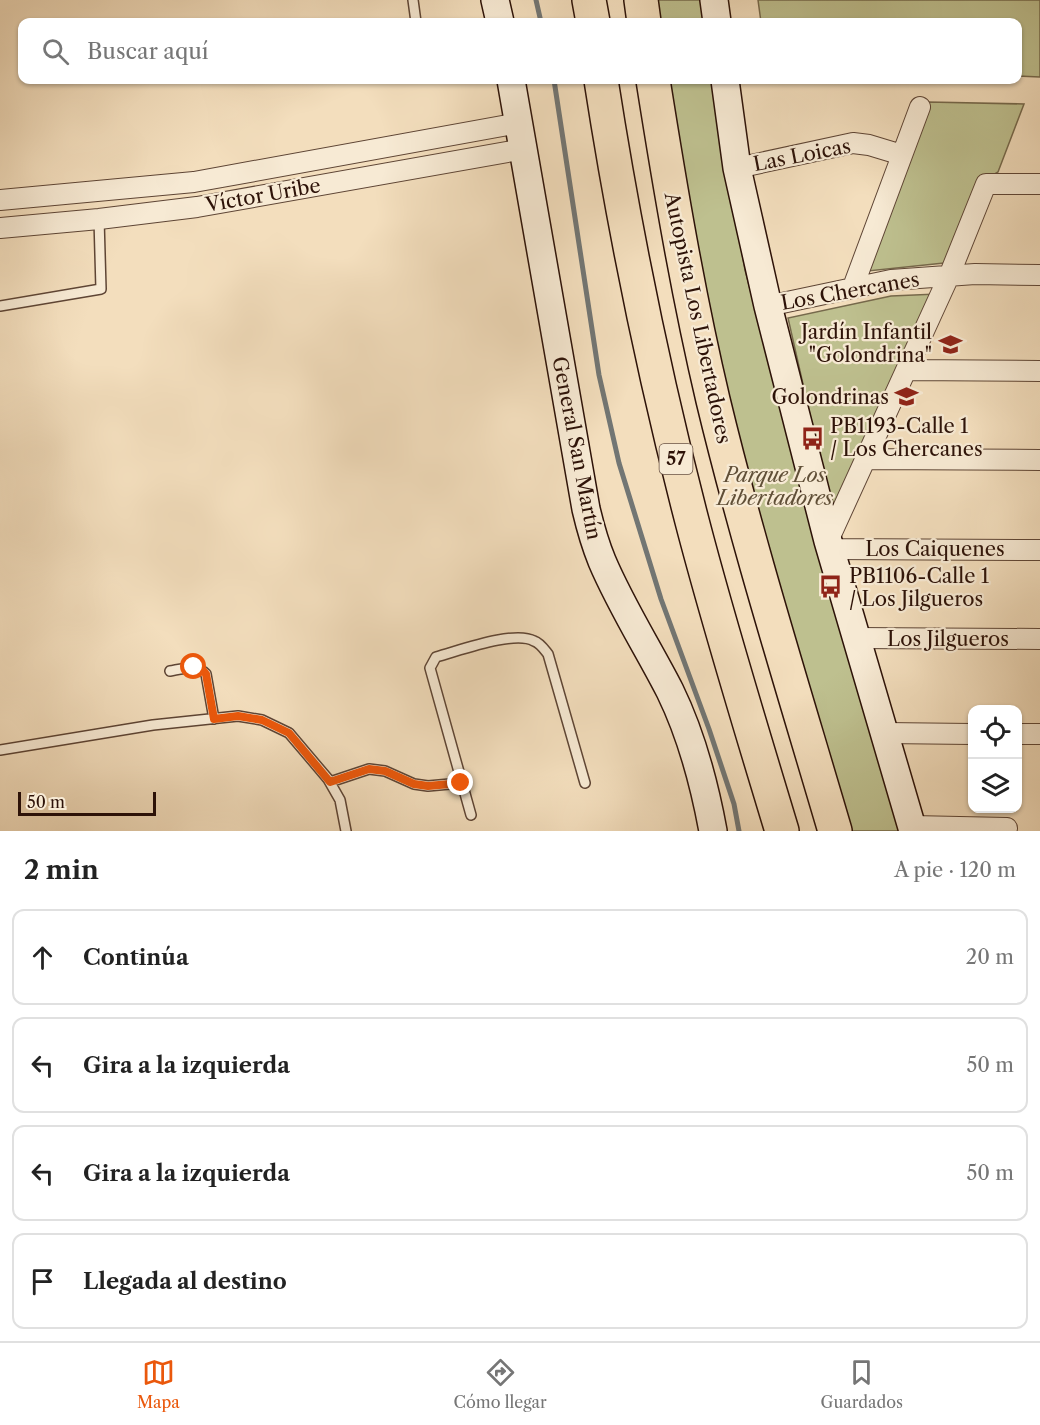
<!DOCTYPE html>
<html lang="es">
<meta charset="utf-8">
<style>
:root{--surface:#fff;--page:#f6f6f6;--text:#222;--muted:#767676;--line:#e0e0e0;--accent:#ea580c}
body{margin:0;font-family:"Libre Caslon Text",serif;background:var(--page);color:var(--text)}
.controls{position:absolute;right:18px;bottom:18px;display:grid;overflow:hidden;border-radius:12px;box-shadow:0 2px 4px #0004}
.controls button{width:54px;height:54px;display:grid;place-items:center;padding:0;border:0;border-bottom:2px solid var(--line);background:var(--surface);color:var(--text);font:30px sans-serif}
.scale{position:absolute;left:18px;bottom:15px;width:138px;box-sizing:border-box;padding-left:6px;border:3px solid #2d1208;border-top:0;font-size:16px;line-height:21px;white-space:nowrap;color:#2d1208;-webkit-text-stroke:4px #f7ead4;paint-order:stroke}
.stop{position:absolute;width:18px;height:18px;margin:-14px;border:4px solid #ea580c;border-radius:50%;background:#fff}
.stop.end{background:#ea580c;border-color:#fff;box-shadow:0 2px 6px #0008}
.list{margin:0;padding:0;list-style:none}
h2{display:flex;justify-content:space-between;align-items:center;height:78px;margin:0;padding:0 24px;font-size:26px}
h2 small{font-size:20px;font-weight:400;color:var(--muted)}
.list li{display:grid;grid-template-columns:39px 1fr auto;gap:18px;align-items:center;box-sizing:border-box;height:96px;margin:0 12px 12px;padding:0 12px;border:2px solid var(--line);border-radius:12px}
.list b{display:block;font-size:22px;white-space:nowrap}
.list em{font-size:20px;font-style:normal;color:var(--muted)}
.icon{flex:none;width:33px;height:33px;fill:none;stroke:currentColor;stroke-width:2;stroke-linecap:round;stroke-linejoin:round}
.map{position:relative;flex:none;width:1040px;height:831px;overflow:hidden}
.search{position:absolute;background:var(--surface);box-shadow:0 2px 4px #0004;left:18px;right:18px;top:18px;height:66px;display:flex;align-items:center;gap:15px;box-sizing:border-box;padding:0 21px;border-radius:12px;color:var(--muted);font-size:22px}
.sheet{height:510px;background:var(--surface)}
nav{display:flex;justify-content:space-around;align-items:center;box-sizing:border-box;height:84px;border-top:2px solid var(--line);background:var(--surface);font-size:16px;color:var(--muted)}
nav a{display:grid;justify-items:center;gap:3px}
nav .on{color:var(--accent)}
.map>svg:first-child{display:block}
.green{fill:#bec08f;stroke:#76694c;stroke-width:1.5}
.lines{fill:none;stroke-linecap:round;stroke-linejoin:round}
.stream{stroke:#727674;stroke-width:5}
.lane-casing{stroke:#5e4535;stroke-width:12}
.street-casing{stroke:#5e4535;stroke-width:22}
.secondary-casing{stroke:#2d1208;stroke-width:30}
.highway-casing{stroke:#2d1208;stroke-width:36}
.lane{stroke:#f7ead4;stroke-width:9}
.street{stroke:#f7ead4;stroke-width:20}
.secondary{stroke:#f7ead4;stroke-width:27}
.highway{stroke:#f3debd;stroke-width:33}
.route{stroke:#ea580c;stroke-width:8}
.labels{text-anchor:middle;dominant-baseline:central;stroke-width:4.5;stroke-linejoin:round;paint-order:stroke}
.shield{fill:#f7ead4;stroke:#6a5345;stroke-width:1.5}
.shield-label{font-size:18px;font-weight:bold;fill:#2d1208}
.street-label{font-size:20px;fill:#2d1208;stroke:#f7ead4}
.poi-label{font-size:20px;fill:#2d1208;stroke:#f7ead4;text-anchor:end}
.park-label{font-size:20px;font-style:italic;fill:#604f37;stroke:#f7ead4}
</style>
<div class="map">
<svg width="1040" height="831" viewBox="0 0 1040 831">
<rect width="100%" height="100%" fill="#f3debd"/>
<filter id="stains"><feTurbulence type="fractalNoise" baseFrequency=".00333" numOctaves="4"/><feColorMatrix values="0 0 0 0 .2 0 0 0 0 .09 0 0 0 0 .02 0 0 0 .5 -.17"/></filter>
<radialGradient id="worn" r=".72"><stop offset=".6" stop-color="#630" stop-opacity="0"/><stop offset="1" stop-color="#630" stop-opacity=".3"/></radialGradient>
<path class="green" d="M653,0H706L708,22H657Z
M758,0H1040V77L1018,76V22H761Z
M665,80H715L724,152L745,270L821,558L899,831H848L806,692L708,325Z
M928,102L1024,104L998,172L978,184L944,263L868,271Z
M937,294L832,512L788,318L891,296Z"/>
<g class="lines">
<path class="stream" d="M536,0L541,22
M554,80L599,375L619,463L661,599L709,729L734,804L739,831"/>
<defs>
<path id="lane" d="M413,0L416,22
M0,306L101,289L99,219
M170,671C182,669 196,664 206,674L214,719
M0,750L153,725L238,716L262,720L289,733L328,779L340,800L346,831
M330,782L369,769L385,771L414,784L428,786L461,783
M471,815L430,668L436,657C459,651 514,630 534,641C540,643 544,649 548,654L585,783"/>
<path id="street" d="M737,168L853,143L869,145L902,155
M0,200L194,182L519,123
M0,228L99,219L197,207L524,149
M853,287L920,107
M768,306L891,280L975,274L1040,275
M907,370L1040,371
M867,459L1040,460
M828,541L949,276L986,184H1040
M830,549L1040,550
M856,638L1040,639
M884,733L972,734
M1018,734H1040
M912,826L1007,828"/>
<path id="secondary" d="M495,0L500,22
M714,0L717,22
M511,80L586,509C590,526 595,544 602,561C621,606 648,648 670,691C692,736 704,782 713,831
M725,80L737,168L768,306L828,541L913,831"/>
<path id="highway" d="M589,0L593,22
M641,0L644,22
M601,80C624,228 654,375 692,521C719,625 751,728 782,831
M653,80C670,187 688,294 713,400C748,545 793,688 835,831"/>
</defs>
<use href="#lane" class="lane-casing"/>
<use href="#street" class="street-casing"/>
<use href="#secondary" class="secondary-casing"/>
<use href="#highway" class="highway-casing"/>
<use href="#lane" class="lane"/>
<use href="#street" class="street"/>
<use href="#secondary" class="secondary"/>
<use href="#highway" class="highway"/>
</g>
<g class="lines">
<path class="route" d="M194,667L201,668L206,674L214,719L238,716L262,720L289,733L330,782L369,769L385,771L414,784L428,786L461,783"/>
</g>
<defs>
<symbol id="school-bare" viewBox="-9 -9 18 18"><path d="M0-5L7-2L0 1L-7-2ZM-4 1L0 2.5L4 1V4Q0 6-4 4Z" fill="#8f2418" stroke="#f7ead4" stroke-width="2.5" paint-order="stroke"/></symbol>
<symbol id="bus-bare" viewBox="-9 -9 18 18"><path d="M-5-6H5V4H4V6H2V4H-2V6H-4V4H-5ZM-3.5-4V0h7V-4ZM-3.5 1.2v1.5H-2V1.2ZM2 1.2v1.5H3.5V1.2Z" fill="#8f2418" stroke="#f7ead4" stroke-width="2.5" paint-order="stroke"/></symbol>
</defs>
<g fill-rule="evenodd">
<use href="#school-bare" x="934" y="328" width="33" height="33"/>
<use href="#school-bare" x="890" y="380" width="33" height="33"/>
<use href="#bus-bare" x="796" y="422" width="33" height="33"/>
<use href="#bus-bare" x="814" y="570" width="33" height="33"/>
</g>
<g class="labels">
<rect class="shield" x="659.5" y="444" width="33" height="30" rx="4.5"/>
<g class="shield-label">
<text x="676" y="459">57</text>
</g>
<g class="street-label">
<text transform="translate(802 155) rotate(-11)">Las Loicas</text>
<text transform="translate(263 195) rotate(-10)">Víctor Uribe</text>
<text transform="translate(850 291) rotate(-10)">Los Chercanes</text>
<text transform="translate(698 318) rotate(78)">Autopista Los Libertadores</text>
<text transform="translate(577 448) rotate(79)">General San Martín</text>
<text x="935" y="549">Los Caiquenes</text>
<text x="948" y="639">Los Jilgueros</text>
</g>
<g class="poi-label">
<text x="932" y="332">Jardín Infantil<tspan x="932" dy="23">"Golondrina"</tspan></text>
<text x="889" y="397">Golondrinas</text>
<text x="830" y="426" text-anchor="start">PB1193-Calle 1<tspan x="830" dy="23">/ Los Chercanes</tspan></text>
<text x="849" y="576" text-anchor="start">PB1106-Calle 1<tspan x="849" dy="23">/ Los Jilgueros</tspan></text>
</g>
<g class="park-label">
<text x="775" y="475">Parque Los<tspan x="775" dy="23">Libertadores</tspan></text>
</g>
</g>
<rect width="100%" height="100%" filter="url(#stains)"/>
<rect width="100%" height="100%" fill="url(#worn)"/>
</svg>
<div class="controls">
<button><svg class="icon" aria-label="locate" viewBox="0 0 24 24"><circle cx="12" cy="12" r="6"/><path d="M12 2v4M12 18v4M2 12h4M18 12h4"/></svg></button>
<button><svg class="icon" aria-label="layers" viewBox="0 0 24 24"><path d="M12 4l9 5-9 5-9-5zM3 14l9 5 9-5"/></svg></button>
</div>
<div class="scale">50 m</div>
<div class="stop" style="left:194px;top:667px"></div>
<div class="stop end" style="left:461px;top:783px"></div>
<div class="search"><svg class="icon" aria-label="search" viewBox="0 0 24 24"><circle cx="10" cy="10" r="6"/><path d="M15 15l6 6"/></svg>Buscar aquí</div>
</div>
<section class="sheet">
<h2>2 min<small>A pie · 120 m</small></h2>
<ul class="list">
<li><svg class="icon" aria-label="ahead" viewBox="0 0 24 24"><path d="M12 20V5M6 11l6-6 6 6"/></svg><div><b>Continúa</b></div><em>20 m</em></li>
<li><svg class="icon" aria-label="left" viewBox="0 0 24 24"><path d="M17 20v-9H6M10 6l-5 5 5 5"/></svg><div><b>Gira a la izquierda</b></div><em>50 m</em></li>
<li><svg class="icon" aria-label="left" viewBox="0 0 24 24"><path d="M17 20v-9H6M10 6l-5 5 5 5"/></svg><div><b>Gira a la izquierda</b></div><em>50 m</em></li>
<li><svg class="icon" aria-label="arrive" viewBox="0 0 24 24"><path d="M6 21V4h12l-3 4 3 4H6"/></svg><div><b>Llegada al destino</b></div></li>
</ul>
</section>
<nav>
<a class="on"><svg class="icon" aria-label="map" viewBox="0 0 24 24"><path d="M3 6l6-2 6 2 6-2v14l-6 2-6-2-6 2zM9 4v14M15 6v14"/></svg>Mapa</a>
<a><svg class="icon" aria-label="directions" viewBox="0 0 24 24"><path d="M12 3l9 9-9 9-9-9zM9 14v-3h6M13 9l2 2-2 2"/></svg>Cómo llegar</a>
<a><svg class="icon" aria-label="saved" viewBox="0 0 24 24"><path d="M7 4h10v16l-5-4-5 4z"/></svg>Guardados</a>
</nav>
